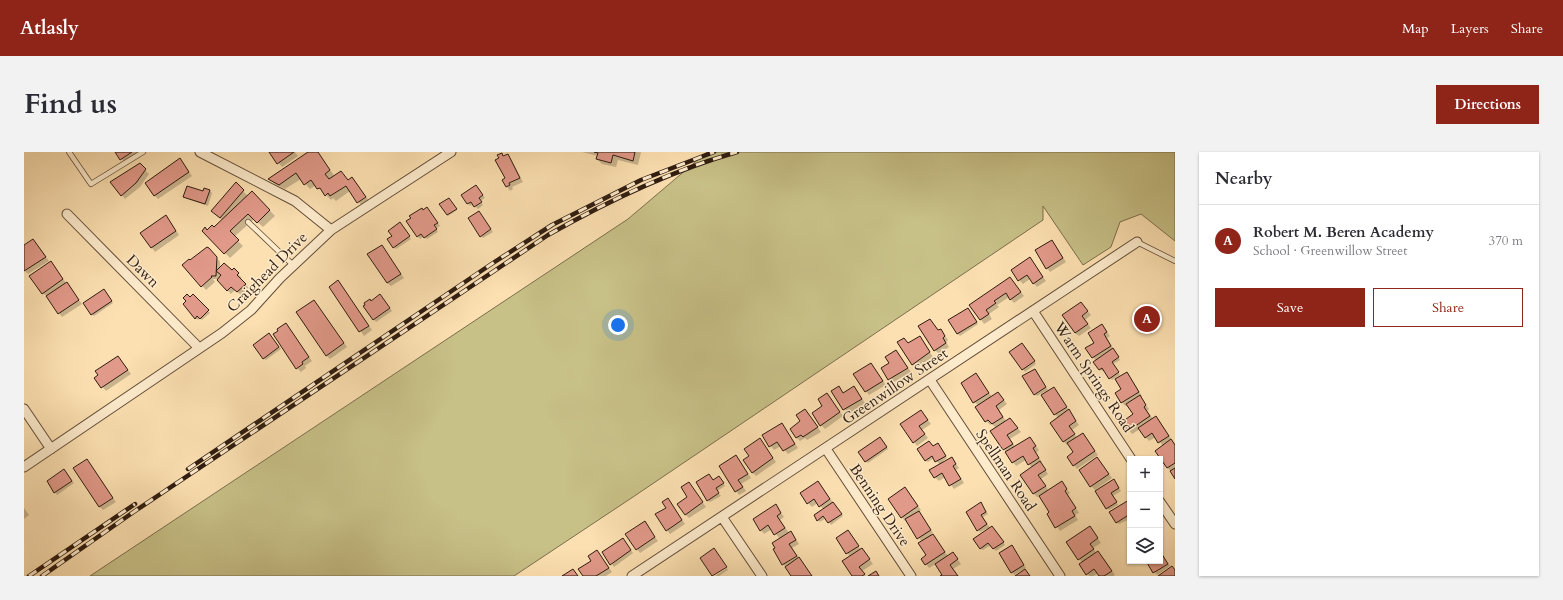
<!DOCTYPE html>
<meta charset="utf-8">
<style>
:root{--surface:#fff;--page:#f2f2f3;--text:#2b2b33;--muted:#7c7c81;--line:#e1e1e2;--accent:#8f2418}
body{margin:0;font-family:Cardo,serif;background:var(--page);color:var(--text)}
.controls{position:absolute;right:12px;bottom:12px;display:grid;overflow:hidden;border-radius:0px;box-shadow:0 1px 3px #0004}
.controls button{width:36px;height:36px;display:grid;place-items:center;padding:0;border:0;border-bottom:1px solid var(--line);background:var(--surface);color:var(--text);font:20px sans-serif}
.you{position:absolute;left:594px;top:173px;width:14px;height:14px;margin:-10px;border:3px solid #fff;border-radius:50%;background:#1a73e8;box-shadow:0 0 0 6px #1a73e833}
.badge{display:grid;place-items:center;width:26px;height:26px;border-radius:50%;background:var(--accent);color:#fff;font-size:13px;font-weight:700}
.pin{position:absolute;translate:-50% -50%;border:2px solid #fff;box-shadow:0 1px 4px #0006}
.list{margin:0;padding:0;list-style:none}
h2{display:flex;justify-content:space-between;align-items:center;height:52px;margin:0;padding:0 16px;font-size:17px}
h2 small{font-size:13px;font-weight:400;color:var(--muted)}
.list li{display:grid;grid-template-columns:26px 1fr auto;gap:12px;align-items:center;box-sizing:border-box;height:72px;padding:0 16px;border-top:1px solid var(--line)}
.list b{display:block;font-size:15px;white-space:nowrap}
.list p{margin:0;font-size:13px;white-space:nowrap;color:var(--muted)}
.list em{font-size:13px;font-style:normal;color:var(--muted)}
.actions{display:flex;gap:8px;padding:12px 16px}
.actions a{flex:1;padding:9px 0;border:1px solid var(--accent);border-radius:0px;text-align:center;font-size:14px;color:var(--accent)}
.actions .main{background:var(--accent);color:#fff}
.icon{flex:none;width:22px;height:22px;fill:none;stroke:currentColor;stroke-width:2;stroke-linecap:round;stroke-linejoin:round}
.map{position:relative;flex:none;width:1151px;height:424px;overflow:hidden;border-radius:0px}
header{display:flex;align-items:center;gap:24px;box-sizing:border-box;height:56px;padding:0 20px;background:var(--accent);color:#fff}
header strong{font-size:19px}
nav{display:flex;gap:22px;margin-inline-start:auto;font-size:14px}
.intro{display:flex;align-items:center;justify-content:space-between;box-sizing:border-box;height:96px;padding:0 24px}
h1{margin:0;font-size:28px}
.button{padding:10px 18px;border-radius:0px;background:var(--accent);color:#fff;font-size:14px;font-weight:700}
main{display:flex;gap:24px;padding:0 24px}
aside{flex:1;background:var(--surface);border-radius:0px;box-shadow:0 1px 3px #0004}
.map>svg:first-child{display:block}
.green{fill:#c7c087;stroke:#7b6e4c}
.shadow{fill:#0003;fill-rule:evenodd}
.building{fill:#e19989;stroke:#2f1c10}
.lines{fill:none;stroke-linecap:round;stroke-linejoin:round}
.lane-casing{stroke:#624d38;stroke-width:6}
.street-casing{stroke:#624d38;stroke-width:11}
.lane{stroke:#fdebcc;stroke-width:4.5}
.street{stroke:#fdebcc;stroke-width:9}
.rail-casing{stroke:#2f1c10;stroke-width:4.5}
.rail{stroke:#fdebcc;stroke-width:3;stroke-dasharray:9;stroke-linecap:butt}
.labels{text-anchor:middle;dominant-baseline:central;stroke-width:3;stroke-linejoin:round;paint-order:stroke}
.street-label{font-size:15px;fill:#2f1c10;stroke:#fdebcc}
</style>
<header>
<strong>Atlasly</strong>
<nav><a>Map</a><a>Layers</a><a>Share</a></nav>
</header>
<div class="intro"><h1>Find us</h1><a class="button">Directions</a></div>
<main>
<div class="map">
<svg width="1151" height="424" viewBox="0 0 1151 424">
<rect width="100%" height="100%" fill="#fce0b1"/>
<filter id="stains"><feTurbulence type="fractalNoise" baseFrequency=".005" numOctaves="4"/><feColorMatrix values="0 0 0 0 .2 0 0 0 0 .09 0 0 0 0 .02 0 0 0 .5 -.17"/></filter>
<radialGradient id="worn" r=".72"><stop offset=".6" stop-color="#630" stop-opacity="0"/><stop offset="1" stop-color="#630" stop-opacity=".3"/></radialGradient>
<path class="green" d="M683,0H1151V89L1117,62L1096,70L1087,95L1059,113L1019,54V68L609,345L490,424H66L604,67Z"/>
<path class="shadow" d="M92,0H120L102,12Z
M246,0H271L274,4L258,15Z
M286,0H294L311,25L317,20L325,29L328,26L346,50L339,55L326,39L312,49L309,46L307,48L292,33L286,37L277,27L261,37L251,32L246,27Z
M558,0H617L614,13L594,8L592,15L578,12L573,7L574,4Z
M477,2L480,5L484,3L487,7L499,30L488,35L489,37L486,39L479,28L482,27L476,7Z
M156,7L168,24L134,47L130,43Z
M115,12L125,22L116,35L101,47L87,30Z
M212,32L224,44L228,40L251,64L239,75L230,67L210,85L219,94L206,106L179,79L190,76L198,68L188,59Z
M454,36L461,46L456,49L459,53L454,57L449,52L446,54L438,43Z
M186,39L188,41L184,54L163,47L160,45Z
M426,48L433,58L424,64L423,63Z
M403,56L416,74L412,76L414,80L403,87L400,84L396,87L384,69Z
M455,60L469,80L459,86L457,84Z
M145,68L155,83L131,100L117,81Z
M378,74L387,87L372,97L370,95Z
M9,88L25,109L4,122L0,118V94Z
M1028,89L1042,110L1026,120L1023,116Z
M358,94L380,126L367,134L363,131Z
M189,101L196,110V117L208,120L210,118L218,126L216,127L225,136L217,143L211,138L207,142L193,127H189L191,130L182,138L159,113ZM196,121L199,124L196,126Z
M1006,106L1022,129L1013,135L1006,127L999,132L995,128Z
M27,111L58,152L38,165L23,144L18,141Z
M986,126L1000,144L990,151L985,145L973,153L975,155L965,162L968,167L960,172L947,153Z
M314,130L348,178L340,184L306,135Z
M82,141L89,151L70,164L68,162Z
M169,143L186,161L178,168L176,166L174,168L171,166L166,146Z
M359,146L368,159L352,170L340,154L347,150Z
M290,149L323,195L306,207L302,203Z
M1057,151L1067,163L1061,168L1067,176L1055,184L1051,181Z
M946,160L954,172L936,184L933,181Z
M906,168L915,179L917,178L920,182L924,188L922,190L925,195L915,202L911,198Z
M1078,173L1086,184L1083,186L1096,208L1089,212L1096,223L1088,228L1080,218L1078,219L1075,217L1072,209L1063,197L1071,191Z
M265,176L288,209L281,214L282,216L277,220L273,216Z
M248,185L257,197L242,208L239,206Z
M896,185L909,205L892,216L888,212L880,187L885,192Z
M1000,194L1012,212L1001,220L986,200Z
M872,199L887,220L868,231L865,228L867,211Z
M94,205L107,222L82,239L72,226Z
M847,212L862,233L845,243L842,239Z
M1013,220L1024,238L1013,244L1011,242Z
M1103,221L1118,244L1116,245L1125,257L1123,259L1129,267L1135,269L1151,292V325L1143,315L1139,294L1132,285L1125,289L1116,277L1108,282L1105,278L1110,263L1104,253L1101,254L1098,250L1099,237Z
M952,222L968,245L974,241L983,252L975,258L982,269L986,267L997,280L986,287L991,295L1006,286L1015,298L1012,301L1018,310L1016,311L1024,322L1017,327L1025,339L1038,331L1046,341L1044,343L1055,361L1051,363L1054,368L1036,379L1024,362L1027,361L1016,344L1013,345L1010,342L997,323L1008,316L1002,308L992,314L989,310L980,297L972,276L968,272L966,273L962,269L955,254L950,250Z
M830,235L841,251L824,262L809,240L815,236L820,241Z
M1030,236L1055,273L1048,278L1053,286L1059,282L1074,303L1053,317L1050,313L1051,301L1045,292L1043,293L1039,289L1034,266L1018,244Z
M803,242L819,264L801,277L797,273Z
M781,258L797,280L783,288L781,286L776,289L772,285Z
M897,259L907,272L898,278L904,286L893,294L890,290Z
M758,272L774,296L764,302L757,294L750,298L739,284Z
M736,288L752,310L732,324L728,320L727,304Z
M858,288L864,297L844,311L842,309Z
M914,292L923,306L919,309L920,311L928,306L935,316L932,318L940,331L930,337L921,325L915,329L911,325L916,313L910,306L904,310L901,308L909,295Z
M712,304L727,326L717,332L722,339L715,343L696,315Z
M1073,307L1088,326L1071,338L1067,334Z
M63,308L92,350L79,358L75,354Z
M42,321L50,331L33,343L24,330Z
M695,325L701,334L693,339L697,344L686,350L684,348L689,328Z
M794,330L819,364L807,373L802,366L796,370L794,368L800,358L794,351L788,355L784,351Z
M665,331L682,355L665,366L661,362L665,345Z
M1092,331L1097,339L1089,344L1094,353L1085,358L1072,339Z
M881,336L897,358L895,360L909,381L907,382L924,404L929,401L937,412L929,417L934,424H918L919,423L912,412L905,416L902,412L903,403L898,390L883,368L881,369L878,365Z
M644,347L661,372L646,382L643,378Z
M1106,351V367L1095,372L1093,370Z
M752,354L760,365L756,368L765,381L767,380L770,384L775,392L768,396L788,424H768L759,412L756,387L748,377L740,382L737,378Z
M959,354L964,362L959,365L966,376L968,375L970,377L981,393L972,399L967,393L959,398L956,396L965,377L964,376L956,380L943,360Z
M0,356L5,363L0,367Z
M621,371L634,389L616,401L613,397Z
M824,379L837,398L841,401L849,412L838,419L842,424H829L826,405L813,386Z
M1069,379L1077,391L1069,396L1073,402L1074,400L1078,404L1091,423L1089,424H1076L1074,421L1069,424H1065L1059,411L1055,407Z
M601,389L609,401L590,415L579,400Z
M990,397L1002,416L990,423L988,420Z
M1136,399L1146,414L1133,423L1123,409H1136Z
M576,403L588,420L582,424H560Z
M703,416L704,418L695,424H691Z"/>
<path class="building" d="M91,0H108L96,8Z
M245,0H270L253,12Z
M284,0H294L306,18L301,22L305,27L317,19L324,28L328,25L342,45L333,51L322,34L306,44L304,41L301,44L296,36L293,37L287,28L280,33L272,21L255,33L244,27Z
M570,0H611L609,9L589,3L587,11L572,7L574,1Z
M478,1L479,4L484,2L496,26L485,31L486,33L482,35L478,28L481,26L471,8L475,6L473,3Z
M156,6L165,20L130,44L121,31Z
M116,11L122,17L112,31L97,44L86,30Z
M212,30L220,38L196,66L187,59Z
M452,33L459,43L455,46L458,50L450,55L447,50L443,52L437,43Z
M163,34L179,39L180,36L186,38L181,52L159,45Z
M228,39L246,58L233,71L224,62L206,79L215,88L200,102L178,79L181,75L183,78L188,73L190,75Z
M425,46L433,57L423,63L415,52Z
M403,55L414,71L410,73L413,77L400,86L397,82L393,85L382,69L387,66L385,64L398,56L399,58Z
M455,59L467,77L456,85L444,66Z
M142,63L152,79L127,96L116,81Z
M376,70L386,84L369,96L363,87L368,84L364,79Z
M9,87L22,105L0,119V93Z
M1028,88L1039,106L1022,117L1011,98Z
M358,93L377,122L363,131L343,102Z
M183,95L185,96L193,105L192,124H187L188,125L177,135L158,113L165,107L166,108Z
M1006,105L1019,125L1009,132L1003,123L994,129L987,118Z
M27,109L39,127L18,142L5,124Z
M200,111L208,118L210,116L215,121L213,123L222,132L213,140L207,135L203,139L193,128L197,123L192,119Z
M986,125L997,140L986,148L982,141L970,149L972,151L962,158L965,162L956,168L945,153Z
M314,128L345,174L335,180L305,135Z
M43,130L55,148L34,162L22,144Z
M80,137L88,149L67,163L59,151Z
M163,142L166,145L169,142L185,158L176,167L173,164L171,167L159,152L162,149L159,146Z
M356,142L366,156L349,168L339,154L341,153L340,151L346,147L347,149Z
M290,148L320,191L302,204L272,160Z
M1057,150L1064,159L1058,164L1064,172L1051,181L1038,163Z
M944,156L953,170L933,182L924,168Z
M906,167L914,178L917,177L921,184L919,186L922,191L910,199L894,174Z
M262,171L285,205L278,210L279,212L272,217L249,182L254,179L253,177Z
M1078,172L1083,180L1080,182L1087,194L1068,206L1061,196L1070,191L1064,181Z
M245,181L255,195L239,207L229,193Z
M896,184L906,200L888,213L873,190L880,186L884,191Z
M998,191L1011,209L998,218L985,200Z
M1089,196L1095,205L1088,210L1095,220L1085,227L1078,216L1075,218L1069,210Z
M872,198L884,216L864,228L857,216L865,211L861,205Z
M94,204L104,218L77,236L70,226L74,223L71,219Z
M847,211L859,229L841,240L829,222Z
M1011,217L1022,235L1010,243L998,224Z
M1103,220L1115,240L1097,251L1091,241L1097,237L1091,227Z
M952,221L965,241L949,251L937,231Z
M815,234L819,241L830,234L838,247L819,258L807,239Z
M1030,235L1043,255L1030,263L1017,243Z
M974,240L980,248L972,254L979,265L968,272L964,268L961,270L951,255Z
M803,241L816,260L796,274L788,261L798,254L794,247Z
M1116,243L1122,253L1120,255L1126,264L1104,279L1098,270L1109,262L1102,252Z
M781,257L794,275L779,285L777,283L772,286L766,277L776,269L772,263Z
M1045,257L1052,269L1045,274L1051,282L1039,290L1026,271Z
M897,258L904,268L895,274L901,282L889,291L876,272Z
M1132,264L1145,284L1134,291L1128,281L1121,286L1114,276Z
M986,266L994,276L983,283L989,292L979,298L966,279Z
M758,271L771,292L759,299L753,290L745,295L738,283Z
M1059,281L1071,299L1049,314L1043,305L1049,300L1043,291Z
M856,285L863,295L841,310L834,300Z
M1006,285L1012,294L1009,296L1015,306L1004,313L999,304L988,311L981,300Z
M736,286L749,306L728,321L719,308L725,304L720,297Z
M1147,287L1151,293V311L1143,316L1131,299Z
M905,289L909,294L914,291L922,304L911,310L908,304L901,309L893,297Z
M712,303L724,322L714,328L719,335L711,340L695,314Z
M928,305L932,312L929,314L937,327L925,334L918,321L910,326L905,318Z
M1073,305L1085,322L1066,335L1055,318Z
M63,307L89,346L75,355L49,316Z
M1016,309L1022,318L1014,323L1022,334L1009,342L996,323Z
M1151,316V327L1146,319Z
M40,317L48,329L30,341L23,329Z
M685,322L689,328L695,324L700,331L692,336L695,341L683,349L672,330Z
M1090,327L1095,336L1087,341L1093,350L1082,357L1071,339Z
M794,329L806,347L795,355L790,347L783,352L776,341Z
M1038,329L1043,337L1041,339L1052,356L1048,359L1051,364L1031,376L1023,362L1025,360L1015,344Z
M665,330L679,350L661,363L653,352L663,345L657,335Z
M881,335L894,354L877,366L864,347Z
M644,346L658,368L642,379L631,362L642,356L638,350Z
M1105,348L1106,350V369L1103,364L1092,371L1085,360Z
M809,350L818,362L804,371L799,364L793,369L790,363Z
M957,350L962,360L957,363L963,372L953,379L942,360Z
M752,352L757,361L753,364L761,376L750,383L744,373L736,379L729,367Z
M895,359L907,378L893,387L881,367Z
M621,369L631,385L612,398L601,382Z
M968,374L980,390L969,397L964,391L956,397L949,387Z
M1066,374L1074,386L1066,392L1070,397L1054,408L1042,390Z
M824,378L835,394L822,402L812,386Z
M767,379L772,388L765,392L773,404L758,413L749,397L751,396L748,391Z
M909,382L921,400L901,413L897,407L902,403L894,391Z
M599,386L607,398L586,413L578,400Z
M988,393L1000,413L987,421L975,401Z
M690,396L703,415L688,424L676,406Z
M838,396L846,407L835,415L841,422L838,424H828L818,409Z
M573,398L585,416L572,424H559L554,417L567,409L564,404Z
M1074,399L1088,419L1080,424H1075L1070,417L1062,423L1055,412Z
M1136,399L1144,412L1129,421L1122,409H1136Z
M929,400L934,407L926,413L934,424H916L918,423L911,412Z
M775,405L788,424H767L761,415Z
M1148,414L1151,418V424H1134Z
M549,417L554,424H538Z
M1001,417L1006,424H991Z
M852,419L855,424H844Z"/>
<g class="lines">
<defs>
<path id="lane" d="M45,0L67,32L119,0
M224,70L269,113
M1113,90L1151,109"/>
<path id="street" d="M176,0L271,49L307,78
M43,62L175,196
M1009,159L1107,307
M906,228L1036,424
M0,257L27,297
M802,297L887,424
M0,315L198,181L227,158L256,126L307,78L427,0
M1136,350L1151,372
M698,365L738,424
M608,424L1113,90"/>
</defs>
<use href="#lane" class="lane-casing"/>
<use href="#street" class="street-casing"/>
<use href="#lane" class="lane"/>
<use href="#street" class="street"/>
<defs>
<path id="rail" d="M164,317L469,111L528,73L617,28L690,0
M5,424L111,352
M18,424L111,359L524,83C584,49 646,19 713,0"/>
</defs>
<use href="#rail" class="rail-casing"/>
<use href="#rail" class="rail"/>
</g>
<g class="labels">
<g class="street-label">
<text transform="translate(119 119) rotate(45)">Dawn</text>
<text transform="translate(243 120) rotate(-45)">Craighead Drive</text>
<text transform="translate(1070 225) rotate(56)">Warm Springs Road</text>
<text transform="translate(871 234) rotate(-34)">Greenwillow Street</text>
<text transform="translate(982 318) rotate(56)">Spellman Road</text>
<text transform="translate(856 353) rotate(56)">Benning Drive</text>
</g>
</g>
<rect width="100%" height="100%" filter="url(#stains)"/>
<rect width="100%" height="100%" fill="url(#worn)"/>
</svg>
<div class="controls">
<button>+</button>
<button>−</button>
<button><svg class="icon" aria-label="layers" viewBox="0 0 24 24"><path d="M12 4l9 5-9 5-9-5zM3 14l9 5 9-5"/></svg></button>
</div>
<div class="you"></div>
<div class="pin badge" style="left:1123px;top:167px">A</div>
</div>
<aside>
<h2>Nearby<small></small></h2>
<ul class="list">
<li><span class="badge">A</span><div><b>Robert M. Beren Academy</b><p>School · Greenwillow Street</p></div><em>370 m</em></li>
</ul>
<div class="actions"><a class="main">Save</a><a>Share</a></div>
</aside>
</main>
